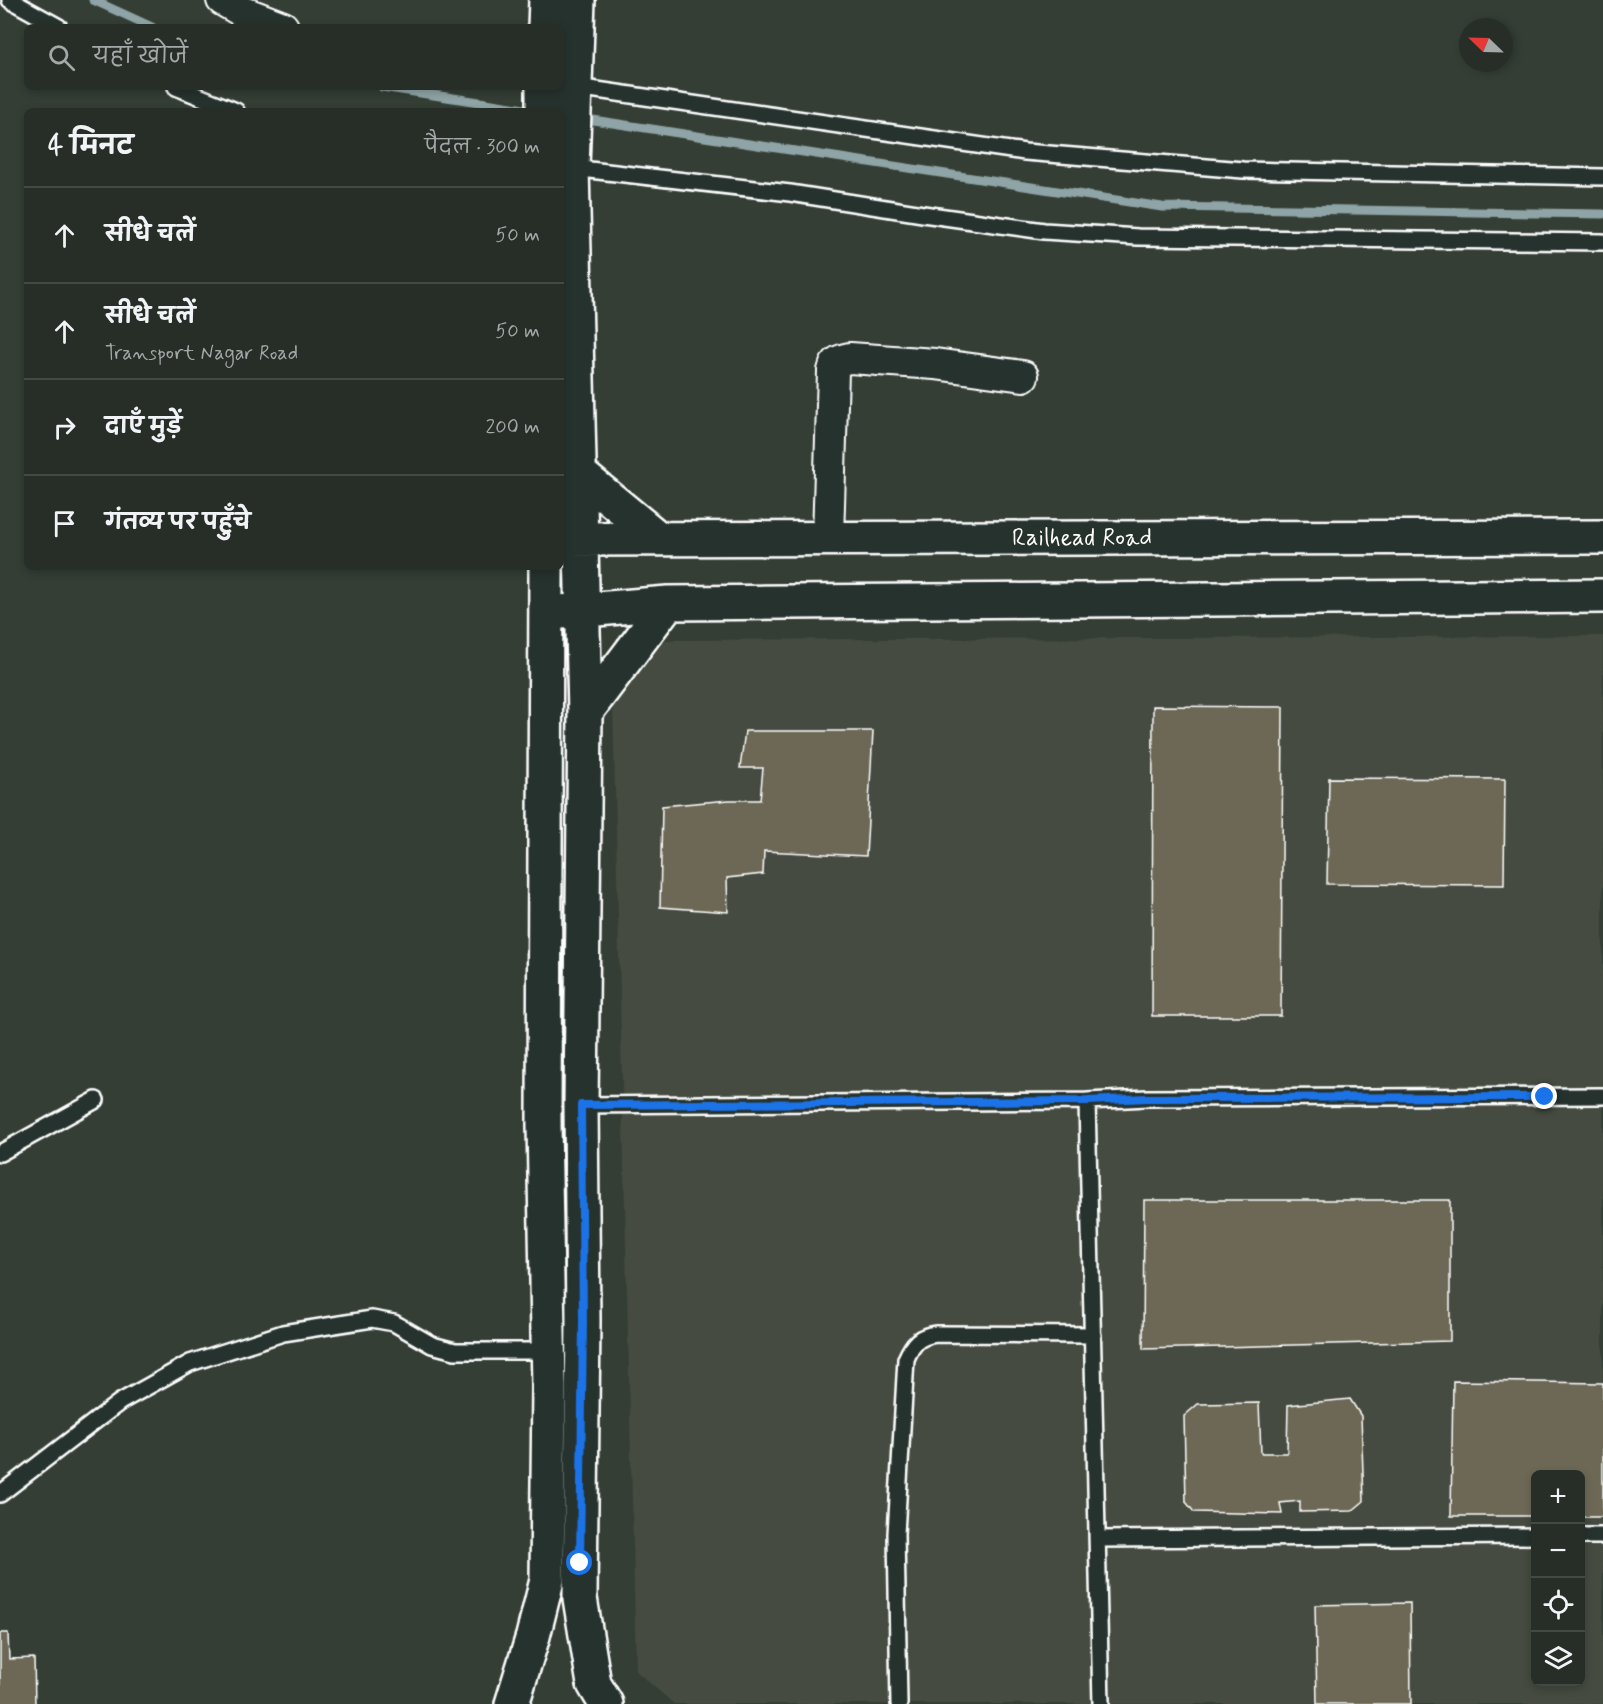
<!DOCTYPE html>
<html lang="hi">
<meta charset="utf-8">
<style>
:root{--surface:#272e28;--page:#333a34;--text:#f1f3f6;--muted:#a4a8a8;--line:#434a45}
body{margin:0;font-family:Mynerve,"Playpen Sans Deva",sans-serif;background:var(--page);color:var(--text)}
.controls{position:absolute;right:18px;bottom:18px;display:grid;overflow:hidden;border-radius:9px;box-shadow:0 3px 9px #0003}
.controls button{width:54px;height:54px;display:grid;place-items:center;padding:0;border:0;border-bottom:2px solid var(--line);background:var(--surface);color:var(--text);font:30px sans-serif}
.compass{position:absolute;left:1459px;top:18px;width:54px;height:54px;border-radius:50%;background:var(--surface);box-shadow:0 3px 9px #0003;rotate:293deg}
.stop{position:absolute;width:18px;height:18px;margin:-14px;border:4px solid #1a73e8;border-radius:50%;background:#fff}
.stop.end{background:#1a73e8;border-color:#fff;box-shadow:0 2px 6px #0008}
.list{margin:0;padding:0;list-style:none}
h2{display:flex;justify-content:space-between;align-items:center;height:78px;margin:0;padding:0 24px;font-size:26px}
h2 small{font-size:20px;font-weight:400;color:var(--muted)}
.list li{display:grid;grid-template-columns:39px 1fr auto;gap:18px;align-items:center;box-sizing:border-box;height:96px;padding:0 24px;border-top:2px solid var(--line)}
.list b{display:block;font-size:22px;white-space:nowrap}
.list p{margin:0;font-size:20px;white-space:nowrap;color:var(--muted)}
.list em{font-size:20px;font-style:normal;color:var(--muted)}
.icon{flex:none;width:33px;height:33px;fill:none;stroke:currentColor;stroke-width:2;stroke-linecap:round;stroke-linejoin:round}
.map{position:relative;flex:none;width:1603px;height:1704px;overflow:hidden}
.search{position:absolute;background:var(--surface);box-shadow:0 3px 9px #0003;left:24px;top:24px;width:540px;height:66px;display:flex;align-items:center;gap:15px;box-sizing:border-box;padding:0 21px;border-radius:9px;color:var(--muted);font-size:22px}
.panel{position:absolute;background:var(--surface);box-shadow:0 3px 9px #0003;left:24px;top:108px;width:540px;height:462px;border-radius:9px}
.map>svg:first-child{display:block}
.built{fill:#454b3f;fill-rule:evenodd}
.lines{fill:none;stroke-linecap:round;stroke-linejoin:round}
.stream{stroke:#8fa4a6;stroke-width:9}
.building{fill:#6d6856;stroke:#fff;stroke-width:1.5}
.lane-casing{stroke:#fff;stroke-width:20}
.street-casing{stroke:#fff;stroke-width:34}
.secondary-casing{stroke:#fff;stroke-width:38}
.lane{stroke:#26332d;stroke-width:15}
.street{stroke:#26332d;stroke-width:30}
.secondary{stroke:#26332d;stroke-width:33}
.route{stroke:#1a73e8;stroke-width:8}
.labels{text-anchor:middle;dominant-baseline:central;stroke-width:4.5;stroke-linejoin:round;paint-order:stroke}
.street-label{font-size:24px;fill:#fff;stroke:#26332d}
</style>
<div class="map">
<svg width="1603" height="1704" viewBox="0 0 1603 1704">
<rect width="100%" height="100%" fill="#343e35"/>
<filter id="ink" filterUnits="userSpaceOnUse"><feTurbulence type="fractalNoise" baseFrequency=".0167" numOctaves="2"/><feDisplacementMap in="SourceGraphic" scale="12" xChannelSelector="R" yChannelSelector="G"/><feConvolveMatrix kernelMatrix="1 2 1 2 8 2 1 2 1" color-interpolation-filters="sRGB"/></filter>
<g filter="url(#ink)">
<path class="built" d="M1603,636V1704H674L636,1671L613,705L665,640ZM1536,1474H1580V1682H1536Z"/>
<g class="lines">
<path class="stream" d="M93,0L152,27
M382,87L537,111
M580,118L1162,207L1603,214"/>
</g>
<path class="building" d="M1153,706L1283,707L1281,1016H1152Z
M745,731H873L866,856L764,851L763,874L727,878L728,912L660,907L662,806L729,800H760L763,768H740Z
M1329,778L1505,779L1504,885L1327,884Z
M1144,1200H1450V1341L1143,1349Z
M1453,1381L1603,1383V1517H1580V1474H1536V1516H1451Z
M1350,1399L1361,1416L1364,1501L1352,1511L1300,1512V1501L1280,1503L1282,1514L1194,1512L1186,1502L1184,1416L1198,1404L1259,1403L1261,1453H1287L1288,1405Z
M1410,1603L1411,1704H1317L1315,1605Z
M0,1633H8L9,1659L34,1658L35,1704H0Z"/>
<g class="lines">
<defs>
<path id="lane" d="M10,0L59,27
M176,87L236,111
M576,87L1025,152L1243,170L1603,177
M572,168L790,193L923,214L1044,231L1138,237L1603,242
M1087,1101L1147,1098L1603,1096
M581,1105L1087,1101L1101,1704
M0,1153L96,1100
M0,1494L120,1402L190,1363L283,1333L372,1319L394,1323L432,1345L455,1351H549
M1580,1536H1603
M1098,1539L1536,1536
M899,1704L896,1534L906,1359C913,1343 919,1336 936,1334L1093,1335"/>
<path id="street" d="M222,0L241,11L283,27
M828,538L833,371C835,361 840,360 850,358L935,364L1023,376"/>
<path id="secondary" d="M578,0L572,168L585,713L581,1105L583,1321L580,1598L594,1684L606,1704
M545,27L546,0
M543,111V87
M579,473L658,538
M561,539L1603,537
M561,612L668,603L1603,596
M585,713L668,603
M512,1704L533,1636L547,1580L549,1386L544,1124L546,567"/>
</defs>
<use href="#lane" class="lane-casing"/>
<use href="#street" class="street-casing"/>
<use href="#secondary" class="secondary-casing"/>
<use href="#lane" class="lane"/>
<use href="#street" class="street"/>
<use href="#secondary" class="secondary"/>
</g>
</g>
<g class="lines" filter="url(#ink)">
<path class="route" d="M580,1563L583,1321L581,1105L1088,1101L1147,1098L1545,1097"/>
</g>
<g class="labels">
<g class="street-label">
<text x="1082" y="538">Railhead Road</text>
</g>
</g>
</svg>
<div class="controls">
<button>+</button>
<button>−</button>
<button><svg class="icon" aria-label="locate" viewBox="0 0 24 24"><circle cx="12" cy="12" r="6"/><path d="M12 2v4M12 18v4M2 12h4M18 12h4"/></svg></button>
<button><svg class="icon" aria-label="layers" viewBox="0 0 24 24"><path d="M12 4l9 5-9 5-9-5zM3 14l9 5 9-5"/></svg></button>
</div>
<svg class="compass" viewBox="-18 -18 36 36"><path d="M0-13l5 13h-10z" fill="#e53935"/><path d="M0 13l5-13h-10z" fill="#a4a8a8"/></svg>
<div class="stop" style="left:580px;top:1563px"></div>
<div class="stop end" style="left:1545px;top:1097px"></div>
<div class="search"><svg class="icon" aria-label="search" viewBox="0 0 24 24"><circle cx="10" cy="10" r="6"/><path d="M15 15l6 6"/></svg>यहाँ खोजें</div>
<section class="panel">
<h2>4 मिनट<small>पैदल · 300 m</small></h2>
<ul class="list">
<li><svg class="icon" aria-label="ahead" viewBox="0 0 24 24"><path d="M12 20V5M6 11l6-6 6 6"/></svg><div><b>सीधे चलें</b></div><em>50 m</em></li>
<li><svg class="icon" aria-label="ahead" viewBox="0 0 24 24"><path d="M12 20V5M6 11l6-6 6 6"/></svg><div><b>सीधे चलें</b><p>Transport Nagar Road</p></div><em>50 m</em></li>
<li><svg class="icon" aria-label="right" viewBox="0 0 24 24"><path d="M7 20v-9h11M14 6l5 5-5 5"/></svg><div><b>दाएँ मुड़ें</b></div><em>200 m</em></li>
<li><svg class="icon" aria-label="arrive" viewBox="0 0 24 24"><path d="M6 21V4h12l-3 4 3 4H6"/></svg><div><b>गंतव्य पर पहुँचे</b></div></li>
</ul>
</section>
</div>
